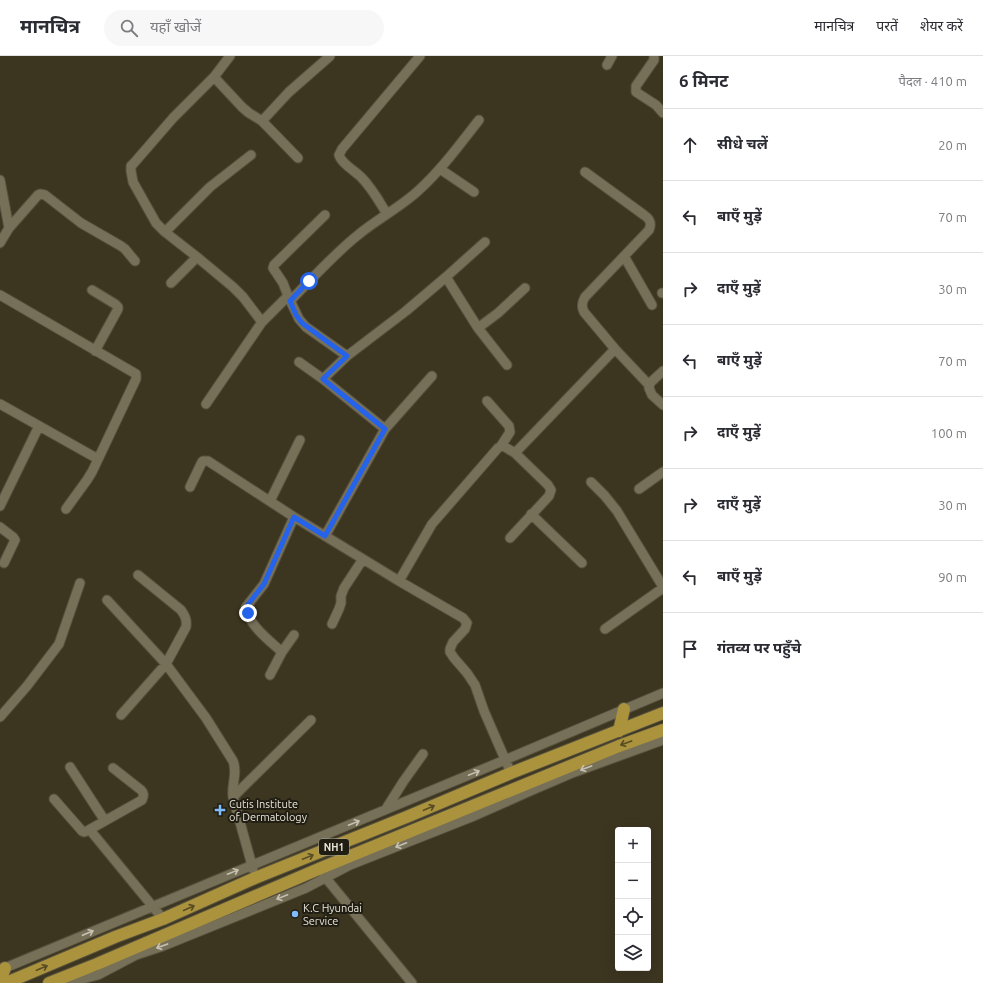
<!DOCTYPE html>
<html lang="hi">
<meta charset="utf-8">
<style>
:root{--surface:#fff;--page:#f7f7f7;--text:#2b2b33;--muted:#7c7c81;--line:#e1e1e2}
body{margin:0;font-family:Ubuntu,"Noto Sans Devanagari",sans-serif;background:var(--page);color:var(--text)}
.controls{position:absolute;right:12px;bottom:12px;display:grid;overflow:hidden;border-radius:4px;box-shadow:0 4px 16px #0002}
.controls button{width:36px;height:36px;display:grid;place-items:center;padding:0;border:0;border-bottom:1px solid var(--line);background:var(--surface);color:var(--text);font:20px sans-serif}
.stop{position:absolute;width:12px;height:12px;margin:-9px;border:3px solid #2563eb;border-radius:50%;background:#fff}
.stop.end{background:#2563eb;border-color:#fff;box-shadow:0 1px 4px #0008}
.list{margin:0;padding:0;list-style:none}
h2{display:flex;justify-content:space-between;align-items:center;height:52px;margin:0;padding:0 16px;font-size:17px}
h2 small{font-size:13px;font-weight:400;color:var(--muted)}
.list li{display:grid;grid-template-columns:26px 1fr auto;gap:12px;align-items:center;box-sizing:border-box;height:72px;padding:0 16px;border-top:1px solid var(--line)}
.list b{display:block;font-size:15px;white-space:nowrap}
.list em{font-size:13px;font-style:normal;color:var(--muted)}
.icon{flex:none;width:22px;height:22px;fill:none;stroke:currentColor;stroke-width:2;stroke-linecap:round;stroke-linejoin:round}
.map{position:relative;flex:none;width:663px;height:927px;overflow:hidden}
header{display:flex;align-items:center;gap:24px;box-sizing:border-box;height:56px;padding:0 20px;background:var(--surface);border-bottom:1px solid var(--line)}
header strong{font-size:19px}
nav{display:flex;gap:22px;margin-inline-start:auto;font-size:14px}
.search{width:280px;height:36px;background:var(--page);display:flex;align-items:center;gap:10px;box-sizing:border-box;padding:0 14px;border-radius:22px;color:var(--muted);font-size:15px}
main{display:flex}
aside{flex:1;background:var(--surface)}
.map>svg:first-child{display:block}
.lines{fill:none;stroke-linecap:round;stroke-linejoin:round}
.minor-casing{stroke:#56513d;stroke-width:11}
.highway-casing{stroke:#56513d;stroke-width:14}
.minor{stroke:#777059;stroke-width:9}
.highway{stroke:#ab933d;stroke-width:12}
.oneway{stroke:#584c24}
.oneway2{stroke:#c6c1b1}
.route{stroke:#2563eb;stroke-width:5}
.poi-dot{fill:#81bcfa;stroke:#201d13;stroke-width:1.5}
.labels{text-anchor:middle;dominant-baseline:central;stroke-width:4;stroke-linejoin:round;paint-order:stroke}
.shield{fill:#201d13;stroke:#aca89c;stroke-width:1}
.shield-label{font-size:10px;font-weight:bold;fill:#e8e4d7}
.poi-label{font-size:11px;fill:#e8e4d7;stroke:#201d13;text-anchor:start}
</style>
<header>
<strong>मानचित्र</strong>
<div class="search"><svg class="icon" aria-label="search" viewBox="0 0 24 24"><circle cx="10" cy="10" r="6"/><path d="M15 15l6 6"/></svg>यहाँ खोजें</div>
<nav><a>मानचित्र</a><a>परतें</a><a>शेयर करें</a></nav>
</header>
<main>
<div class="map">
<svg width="663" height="927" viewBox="0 0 663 927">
<rect width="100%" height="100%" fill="#3c3520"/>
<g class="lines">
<defs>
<path id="minor" d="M230,0L214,21L173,62L134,107L131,110V115L133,126L156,167L165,176L197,201L233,231L243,241L262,266
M654,0V4L636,30V36L656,49L663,57
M607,9L612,0
M214,21L242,51L249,57L262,65L298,102
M262,65L289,36L330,0
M440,113L474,136
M585,116L644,159C650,163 652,167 649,174L585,241C582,246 581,250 584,256L615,293L649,329
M0,124L9,172
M387,158C379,145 372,132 361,121C355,115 341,107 339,99L342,93L420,0
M325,159L274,209L273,212L283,227L288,240L299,263L306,271L347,300
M165,176L210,131L251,99
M0,187L9,172L38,139L40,138L45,139L81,167L121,190L125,193L135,205
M624,200L652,249
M446,221L478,272L507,309
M171,227L197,201
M92,234L115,248L118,251V253L95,295
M662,237H663
M0,239L136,318V323L92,416L87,424L66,453
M290,245C312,223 334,198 358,179C377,163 401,151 419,134C442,113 460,88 479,64
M478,272L498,257L525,232
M299,306L323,323L385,373
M663,315L650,327L649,332L652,339L663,349
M323,323L347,300L406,255L446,221L485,186
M487,345L509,370L510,376L501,390
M0,348L98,403
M206,348L262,266L288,240
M515,397L615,293
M591,426L605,440L617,455L663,531
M190,431L202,406L203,405H208L294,461L399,525L463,562L467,567L465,573L453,586L450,593V596L454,602L467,617L475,629L484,655L511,717
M639,433L663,416
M270,445L300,384
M0,450L39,370
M531,458L582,507
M0,471L13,481L15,484L4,507
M325,480L385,373L432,320
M399,525L432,468L498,392L502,390L505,391L515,397L548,429L551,434L549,440L510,482
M107,544L166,608L206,662L233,705C238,717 231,729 233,741L253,813
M332,568L339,553L341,547V540L344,532L363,503
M605,573L663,532
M282,596C270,585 248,569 246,551L264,528L294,461
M270,619L282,596L294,579
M121,659L166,608L186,571C187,563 185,560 181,554L138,519
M0,661L27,630L59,588L80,527
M70,711L105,765
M233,741L311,664
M54,743L82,775L84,776L87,775L142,744C144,739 144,737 141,734L113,712
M386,753L403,726L423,698
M90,774L163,863
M323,816L325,821L412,927
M0,914L505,704L663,637
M66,927L98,919L136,899L163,890L306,832L350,809L474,760L528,736L572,717L663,684"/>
<path id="highway" d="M619,675L624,653
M0,925L5,912
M6,927L115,881L163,863L255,822L409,760L511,717L663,657
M49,927L97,908L321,812L619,690L663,674"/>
</defs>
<use href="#minor" class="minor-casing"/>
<use href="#highway" class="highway-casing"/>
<use href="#minor" class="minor"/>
<use href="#highway" class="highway"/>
</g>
<defs><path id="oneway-shaft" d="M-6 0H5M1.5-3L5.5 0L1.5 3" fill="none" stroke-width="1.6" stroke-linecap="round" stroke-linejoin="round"/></defs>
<g class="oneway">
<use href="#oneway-shaft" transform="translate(626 687) rotate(160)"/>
<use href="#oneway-shaft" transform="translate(429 752) rotate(-23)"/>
<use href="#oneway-shaft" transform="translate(308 801) rotate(-22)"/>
<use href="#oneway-shaft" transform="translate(189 852) rotate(-24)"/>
<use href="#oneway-shaft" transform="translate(42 912) rotate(-23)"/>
</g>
<g class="oneway2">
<use href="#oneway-shaft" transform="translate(586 712) rotate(160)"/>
<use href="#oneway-shaft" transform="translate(474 717) rotate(-22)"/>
<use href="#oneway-shaft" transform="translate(354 767) rotate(-22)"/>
<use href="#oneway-shaft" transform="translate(401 789) rotate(158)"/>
<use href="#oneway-shaft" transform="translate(233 816) rotate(-22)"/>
<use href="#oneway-shaft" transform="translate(282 841) rotate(158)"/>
<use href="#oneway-shaft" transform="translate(88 877) rotate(-23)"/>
<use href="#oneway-shaft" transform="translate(162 890) rotate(160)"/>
</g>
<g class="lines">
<path class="route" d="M248,557L246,551L264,528L294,461L325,480L385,373L323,323L347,300L302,267L296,259L290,245L309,225"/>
</g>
<g class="poi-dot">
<path d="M218 748h4v4h4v4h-4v4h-4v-4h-4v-4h4z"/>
<circle cx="295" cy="858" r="4"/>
</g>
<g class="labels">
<rect class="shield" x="319" y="783" width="30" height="16" rx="3"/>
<g class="shield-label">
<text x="334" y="791">NH1</text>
</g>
<g class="poi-label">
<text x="229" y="748">Cutis Institute<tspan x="229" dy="13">of Dermatology</tspan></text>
<text x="303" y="852">K.C Hyundai<tspan x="303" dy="13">Service</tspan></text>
</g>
</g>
</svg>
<div class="controls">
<button>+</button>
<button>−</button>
<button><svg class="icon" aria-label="locate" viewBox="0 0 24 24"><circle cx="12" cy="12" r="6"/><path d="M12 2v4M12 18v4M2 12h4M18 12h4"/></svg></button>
<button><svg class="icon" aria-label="layers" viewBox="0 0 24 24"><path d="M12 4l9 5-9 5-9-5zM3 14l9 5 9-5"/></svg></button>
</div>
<div class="stop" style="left:309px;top:225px"></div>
<div class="stop end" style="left:248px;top:557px"></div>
</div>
<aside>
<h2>6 मिनट<small>पैदल · 410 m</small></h2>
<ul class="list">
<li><svg class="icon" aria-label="ahead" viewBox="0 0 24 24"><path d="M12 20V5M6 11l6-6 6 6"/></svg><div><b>सीधे चलें</b></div><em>20 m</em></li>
<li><svg class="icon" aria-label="left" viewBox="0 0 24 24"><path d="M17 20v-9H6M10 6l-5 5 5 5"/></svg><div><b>बाएँ मुड़ें</b></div><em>70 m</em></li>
<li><svg class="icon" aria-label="right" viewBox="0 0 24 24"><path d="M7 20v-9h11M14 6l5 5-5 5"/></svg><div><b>दाएँ मुड़ें</b></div><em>30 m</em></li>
<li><svg class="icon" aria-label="left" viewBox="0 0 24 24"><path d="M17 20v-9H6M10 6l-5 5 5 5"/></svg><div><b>बाएँ मुड़ें</b></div><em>70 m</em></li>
<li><svg class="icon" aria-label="right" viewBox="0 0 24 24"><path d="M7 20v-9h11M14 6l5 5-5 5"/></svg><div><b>दाएँ मुड़ें</b></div><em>100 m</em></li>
<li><svg class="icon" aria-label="right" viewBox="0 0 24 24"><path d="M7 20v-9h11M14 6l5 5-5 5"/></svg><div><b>दाएँ मुड़ें</b></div><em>30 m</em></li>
<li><svg class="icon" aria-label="left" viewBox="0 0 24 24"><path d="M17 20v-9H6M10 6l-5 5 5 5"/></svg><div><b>बाएँ मुड़ें</b></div><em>90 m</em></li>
<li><svg class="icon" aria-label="arrive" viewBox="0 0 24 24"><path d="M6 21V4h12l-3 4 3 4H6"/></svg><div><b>गंतव्य पर पहुँचे</b></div></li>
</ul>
</aside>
</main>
